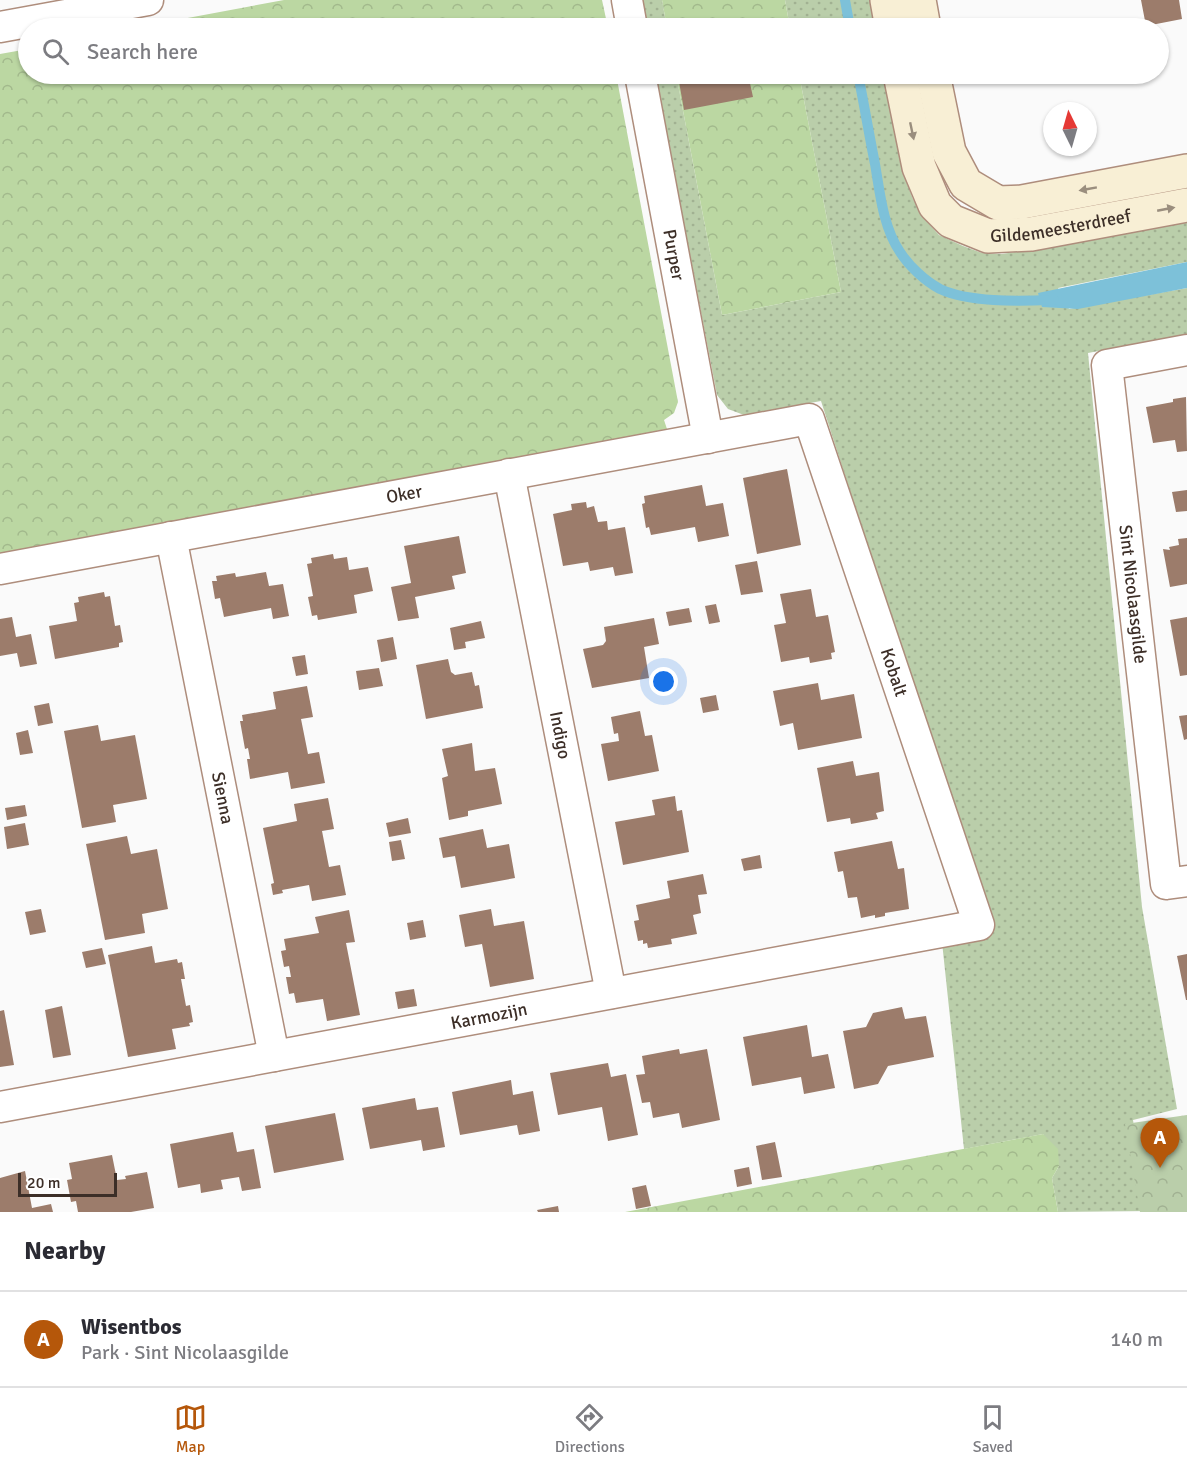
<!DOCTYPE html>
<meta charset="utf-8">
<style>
:root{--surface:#fff;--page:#f7f7f7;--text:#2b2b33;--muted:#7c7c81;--line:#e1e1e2;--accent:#b5570a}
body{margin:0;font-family:Signika,sans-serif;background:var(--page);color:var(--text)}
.compass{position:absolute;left:1043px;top:102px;width:54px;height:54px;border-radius:50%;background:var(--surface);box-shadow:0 2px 4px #0004;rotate:355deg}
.scale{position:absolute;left:18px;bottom:15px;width:99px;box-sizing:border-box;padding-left:6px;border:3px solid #3c2e27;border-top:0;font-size:16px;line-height:21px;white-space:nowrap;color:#3c2e27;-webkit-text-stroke:4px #fff;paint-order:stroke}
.you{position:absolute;left:664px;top:682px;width:21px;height:21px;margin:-15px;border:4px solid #fff;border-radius:50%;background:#1a73e8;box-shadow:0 0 0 9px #1a73e833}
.badge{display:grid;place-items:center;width:39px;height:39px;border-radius:50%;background:var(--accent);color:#fff;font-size:20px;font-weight:700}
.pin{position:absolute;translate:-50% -50px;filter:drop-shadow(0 2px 3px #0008)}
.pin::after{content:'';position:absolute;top:32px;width:21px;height:18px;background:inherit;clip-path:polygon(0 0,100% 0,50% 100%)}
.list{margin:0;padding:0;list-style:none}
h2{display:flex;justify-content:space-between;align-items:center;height:78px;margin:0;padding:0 24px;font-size:26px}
h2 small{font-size:20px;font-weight:400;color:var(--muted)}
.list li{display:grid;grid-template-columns:39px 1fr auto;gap:18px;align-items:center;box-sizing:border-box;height:96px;padding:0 24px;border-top:2px solid var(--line)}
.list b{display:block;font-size:22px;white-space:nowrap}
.list p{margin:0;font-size:20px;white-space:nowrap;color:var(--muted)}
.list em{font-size:20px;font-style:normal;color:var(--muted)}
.icon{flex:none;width:33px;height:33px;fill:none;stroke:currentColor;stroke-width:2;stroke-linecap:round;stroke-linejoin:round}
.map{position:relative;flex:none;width:1187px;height:1212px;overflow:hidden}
.search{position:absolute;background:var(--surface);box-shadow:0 2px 4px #0004;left:18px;right:18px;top:18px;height:66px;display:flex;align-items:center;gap:15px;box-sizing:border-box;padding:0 21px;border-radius:33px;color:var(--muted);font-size:22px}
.sheet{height:174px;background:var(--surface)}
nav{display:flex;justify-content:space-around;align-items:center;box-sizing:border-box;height:84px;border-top:2px solid var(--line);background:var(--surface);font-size:16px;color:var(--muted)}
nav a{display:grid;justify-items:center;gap:3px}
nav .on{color:var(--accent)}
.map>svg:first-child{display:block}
.grass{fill:url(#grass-dots)}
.forest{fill:url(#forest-crowns)}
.park{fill:url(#park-crowns)}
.water{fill:#7dc1d9}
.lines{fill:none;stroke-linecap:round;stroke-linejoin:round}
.stream{stroke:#7dc1d9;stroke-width:10}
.building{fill:#9c7c6b}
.street-casing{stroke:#ae8d7c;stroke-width:33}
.secondary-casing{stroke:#ae8d7c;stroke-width:36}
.street{stroke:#fff;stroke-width:30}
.secondary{stroke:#f8efd5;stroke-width:33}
.oneway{fill:#9a8e7e}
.labels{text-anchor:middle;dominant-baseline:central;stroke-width:6;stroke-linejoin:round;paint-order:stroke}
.street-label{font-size:18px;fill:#3c2e27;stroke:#fff}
</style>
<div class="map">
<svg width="1187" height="1212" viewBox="0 0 1187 1212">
<defs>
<pattern id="grass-dots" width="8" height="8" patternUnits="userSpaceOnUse" patternTransform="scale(1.5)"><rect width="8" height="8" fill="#baceaa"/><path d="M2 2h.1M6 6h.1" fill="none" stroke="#a1b192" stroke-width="1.8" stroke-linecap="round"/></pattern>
<pattern id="forest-crowns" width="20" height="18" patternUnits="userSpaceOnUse" patternTransform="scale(1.5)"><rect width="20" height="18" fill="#bbd7a2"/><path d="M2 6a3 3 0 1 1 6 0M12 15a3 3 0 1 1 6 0" fill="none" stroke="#a2b98c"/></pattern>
<pattern id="park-crowns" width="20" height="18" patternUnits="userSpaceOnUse" patternTransform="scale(1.5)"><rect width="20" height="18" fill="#baceaa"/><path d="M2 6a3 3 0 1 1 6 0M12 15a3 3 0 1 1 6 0" fill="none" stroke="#a1b192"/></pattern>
</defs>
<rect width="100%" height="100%" fill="#fafafa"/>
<path class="grass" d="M641,0H662L667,28H646Z
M785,0H873L878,28H790Z
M655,74H676L722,315L841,292L799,74H886L906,181L913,199L924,218L939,235L963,246L982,253L1002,254L1035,249L1187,214V262L1058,288L1069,309L1187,288V334L1088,353L1142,907L1177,1109L1133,1120L1147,1211L1058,1212L1052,1178L1059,1166L1043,1134L964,1149L942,942L992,932L821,401L744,415L728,409L717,395Z"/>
<path class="forest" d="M284,0H602L608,28H134Z
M662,0H785L790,28H667Z
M28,49V74H616L678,402L674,413L664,420L667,429L0,555V54Z
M676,74H799L841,292L722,315Z
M1043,1134L1058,1149L1059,1166L1052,1178L1058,1212H625Z"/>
<path class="park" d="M1187,1115V1212H1140L1125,1124Z"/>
<path class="water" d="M1187,262V288L1078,309L1042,307L1038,293Z"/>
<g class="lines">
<path class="stream" d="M845,0L850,28
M858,74C864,104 869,134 875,164C880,193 883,227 900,252C909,266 925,281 940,289C970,303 1020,301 1054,300"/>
</g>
<path class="building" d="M1141,0H1179L1182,19L1146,26Z
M1103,21L1105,28H1087L1086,24Z
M690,74H748L753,97L684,110L678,76Z
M1186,397L1187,451L1177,452L1175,440L1153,443L1146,407L1173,402V399Z
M787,469L801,545L757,554L743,478Z
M702,485L706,506L723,503L729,536L698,542L695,527L651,535L649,527L646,528L642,504L645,503L644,496Z
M1187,490V511L1176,512L1172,492Z
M586,502L587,508L594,506L598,522L607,521L608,530L625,527L633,573L615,576L613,567L590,571L588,562L563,566L553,514L572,510L571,504Z
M459,536L466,573L452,576L455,589L415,597L419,618L398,621L391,587L411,583L404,546Z
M1187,538V584L1170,587L1163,549L1170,550L1169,547L1179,545L1178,539Z
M333,554L334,559L347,557L349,570L368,567L373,591L354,595L357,613L318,620L317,615L312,616L308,597L313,596L307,564L312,563L311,558Z
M757,561L763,592L741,595L735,565Z
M266,572L269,586L283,584L289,616L273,619L271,608L224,617L220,598L215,599L212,581H217L216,576L235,573L236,577Z
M811,589L816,617L828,615L835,652L831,653L832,659L810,663L809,657L781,662L774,625L786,623L780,594Z
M104,592L105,597L110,596L115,626L120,625L123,642L119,643V647L55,659L49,626L77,621L74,603L79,602L78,597Z
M716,604L720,622L709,624L705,606Z
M689,608L692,622L669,626L666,612Z
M12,617L16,637L31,634L37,664L20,667L17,653L0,656V619Z
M1187,617V675L1180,676L1170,620Z
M654,618L659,644L644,647L649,678L592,688L583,649L603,645L606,641L604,627Z
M481,621L485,638L465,642L466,648L454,650L450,628Z
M393,637L397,659L381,662L377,640Z
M305,655L308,674L296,676L292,657Z
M448,659L451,672L455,675L472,672L475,686L479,685L483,708L426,719L416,665Z
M379,668L383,686L359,690L356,671Z
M818,683L821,700L854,694L862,738L798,750L793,723L780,726L773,691Z
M307,686L313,717L301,719L308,754L319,752L325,783L291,789L288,772L250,779L247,759H250L248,748L245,749L240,721H243L242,715L276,709L273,692Z
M716,695L719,710L703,713L700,698Z
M49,703L53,723L38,726L34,706Z
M640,711L645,736L652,735L659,771L608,781L601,744L619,741L618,733L614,734L611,717Z
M1187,715V739L1184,740L1179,716Z
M98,725L101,741L135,735L147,799L113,805L116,822L82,828L64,731Z
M28,730L33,753L20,755L16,733Z
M472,743L475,771L495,768L502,804L468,811V816L449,820L442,778L448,776L442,749Z
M853,761L856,776L879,772L884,811L876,813L878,819L851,824L850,818L827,822L817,768Z
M675,796L677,811L682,810L689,852L623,865L615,822L655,815L652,800Z
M328,798L334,829L322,831L329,867L340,865L346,895L312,901L309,885L282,890L283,893L273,895L271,884L274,883L263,828L297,821L294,804Z
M25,805L27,816L7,820L5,808Z
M408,818L411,833L389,837L386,823Z
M25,823L29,845L7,849L4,827Z
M483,829L487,848L509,844L515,878L461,888L455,856L443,858L439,838Z
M127,836L131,854L157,849L168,909L142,914L145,933L105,940L86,844Z
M401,840L405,859L392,861L389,842Z
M892,841L898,869L904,868L909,909L885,913V916L875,918V915L861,918L857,897L848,898L843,871L838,872L834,852Z
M760,855L762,868L744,871L741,859Z
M703,874L707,894L698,895L701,913L693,915L697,934L671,939L672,944L648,948L647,943L643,944V940L638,941L634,921L639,920L636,905L670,898L667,881Z
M41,909L46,932L30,935L25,912Z
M491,909L494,926L524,921L534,979L490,987L482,944L465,947L459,915Z
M349,910L355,942L346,943L360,1015L327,1021L323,999L296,1003L294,993L289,994L286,977H291L289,966L284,967L281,951L286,950L284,939L319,933L315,917Z
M423,920L426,937L410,940L407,923Z
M152,946L155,963L177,959L178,963L182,962L185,979H181L186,1006L190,1005L193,1022L189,1023L190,1026L172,1029L176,1049L128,1057L108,955Z
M102,948L106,964L86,968L82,952Z
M1187,954V1000H1186L1177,956Z
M414,989L417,1006L398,1009L395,992Z
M62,1006L71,1055L53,1058L45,1010Z
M902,1007L905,1019L926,1016L934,1057L888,1066L878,1084L854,1089L843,1031L866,1027L873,1013Z
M4,1010L14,1065L0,1067V1011Z
M807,1025L812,1057L828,1054L835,1088L804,1094L801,1077L752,1086L743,1037Z
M679,1049L680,1054L707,1049L720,1120L682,1128L679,1113L653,1118L650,1102L642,1103L636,1075L645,1074L642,1056Z
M608,1063L611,1077L626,1074L638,1135L608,1141L602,1107L558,1115L550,1073Z
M511,1080L513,1095L533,1091L540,1131L519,1135L517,1125L460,1135L452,1092Z
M415,1098L417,1110L438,1107L445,1147L423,1151L421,1140L370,1149L362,1108Z
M335,1113L344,1160L274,1173L265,1126Z
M233,1132L237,1152L254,1149L261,1188L242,1191L239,1177L221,1180L223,1189L201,1193L200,1184L178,1188L170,1144Z
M775,1142L782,1177L762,1180L756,1146Z
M112,1155L117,1180L126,1179L125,1176L147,1172L154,1208L131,1212H78L76,1201L71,1202L67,1180L72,1179L69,1163Z
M749,1167L752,1184L737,1187L734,1170Z
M25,1171L32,1208L51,1204L53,1212H0V1178Z
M646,1185L651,1206L636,1209L632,1188Z
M558,1206L559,1212H538L537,1210Z"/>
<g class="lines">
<defs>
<g id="street">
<path d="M627,0L632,28"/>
<path d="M0,27L148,0"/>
<path id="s1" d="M640,74L708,438"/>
<path id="s2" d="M1187,350L1107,365L1166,884L1187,881"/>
<path id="s3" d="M509,474L611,993"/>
<path id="s4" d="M171,537L274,1056"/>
<path id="s5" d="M0,569L809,419L979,925L0,1107"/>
</g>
<g id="secondary">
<path d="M887,0L892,28"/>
<path d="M919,0L924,28"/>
<path id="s6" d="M900,74L919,167L935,205L951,221L988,236L1031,234L1187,205"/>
<path d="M933,74L949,152L966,184L998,203L1022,202L1187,171"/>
</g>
</defs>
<use href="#street" class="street-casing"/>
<use href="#secondary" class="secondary-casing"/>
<use href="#street" class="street"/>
<use href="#secondary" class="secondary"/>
</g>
<defs><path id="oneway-solid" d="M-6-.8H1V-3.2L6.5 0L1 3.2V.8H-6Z" transform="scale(1.5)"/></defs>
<g class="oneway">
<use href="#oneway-solid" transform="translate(912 131) rotate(78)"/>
<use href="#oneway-solid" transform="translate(1088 189) rotate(170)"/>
<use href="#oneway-solid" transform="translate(1166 209) rotate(-11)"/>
</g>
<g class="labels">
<g class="street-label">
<text stroke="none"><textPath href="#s6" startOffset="272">Gildemeesterdreef</textPath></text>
<text stroke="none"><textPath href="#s1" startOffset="184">Purper</textPath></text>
<text stroke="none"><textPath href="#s5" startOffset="411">Oker</textPath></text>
<text stroke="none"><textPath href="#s2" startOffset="312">Sint Nicolaasgilde</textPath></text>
<text stroke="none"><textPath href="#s5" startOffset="1090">Kobalt</textPath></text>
<text stroke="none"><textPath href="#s3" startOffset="266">Indigo</textPath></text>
<text stroke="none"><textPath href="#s4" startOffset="266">Sienna</textPath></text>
<text transform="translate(489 1016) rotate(-11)">Karmozijn</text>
</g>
</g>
</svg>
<svg class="compass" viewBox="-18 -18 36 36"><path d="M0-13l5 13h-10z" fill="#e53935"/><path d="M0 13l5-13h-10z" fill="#7c7c81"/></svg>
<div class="scale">20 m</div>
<div class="you"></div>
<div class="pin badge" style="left:1160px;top:1168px">A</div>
<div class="search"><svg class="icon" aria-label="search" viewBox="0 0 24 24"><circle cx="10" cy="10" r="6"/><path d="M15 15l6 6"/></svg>Search here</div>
</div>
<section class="sheet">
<h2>Nearby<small></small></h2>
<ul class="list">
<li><span class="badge">A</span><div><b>Wisentbos</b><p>Park · Sint Nicolaasgilde</p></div><em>140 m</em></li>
</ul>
</section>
<nav>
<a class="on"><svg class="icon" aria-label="map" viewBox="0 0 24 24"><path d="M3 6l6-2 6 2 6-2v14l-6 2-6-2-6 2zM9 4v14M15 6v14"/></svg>Map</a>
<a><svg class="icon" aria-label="directions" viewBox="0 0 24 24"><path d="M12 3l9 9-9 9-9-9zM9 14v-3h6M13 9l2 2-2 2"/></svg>Directions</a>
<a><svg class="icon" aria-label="saved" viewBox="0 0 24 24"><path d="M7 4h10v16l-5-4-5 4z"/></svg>Saved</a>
</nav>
